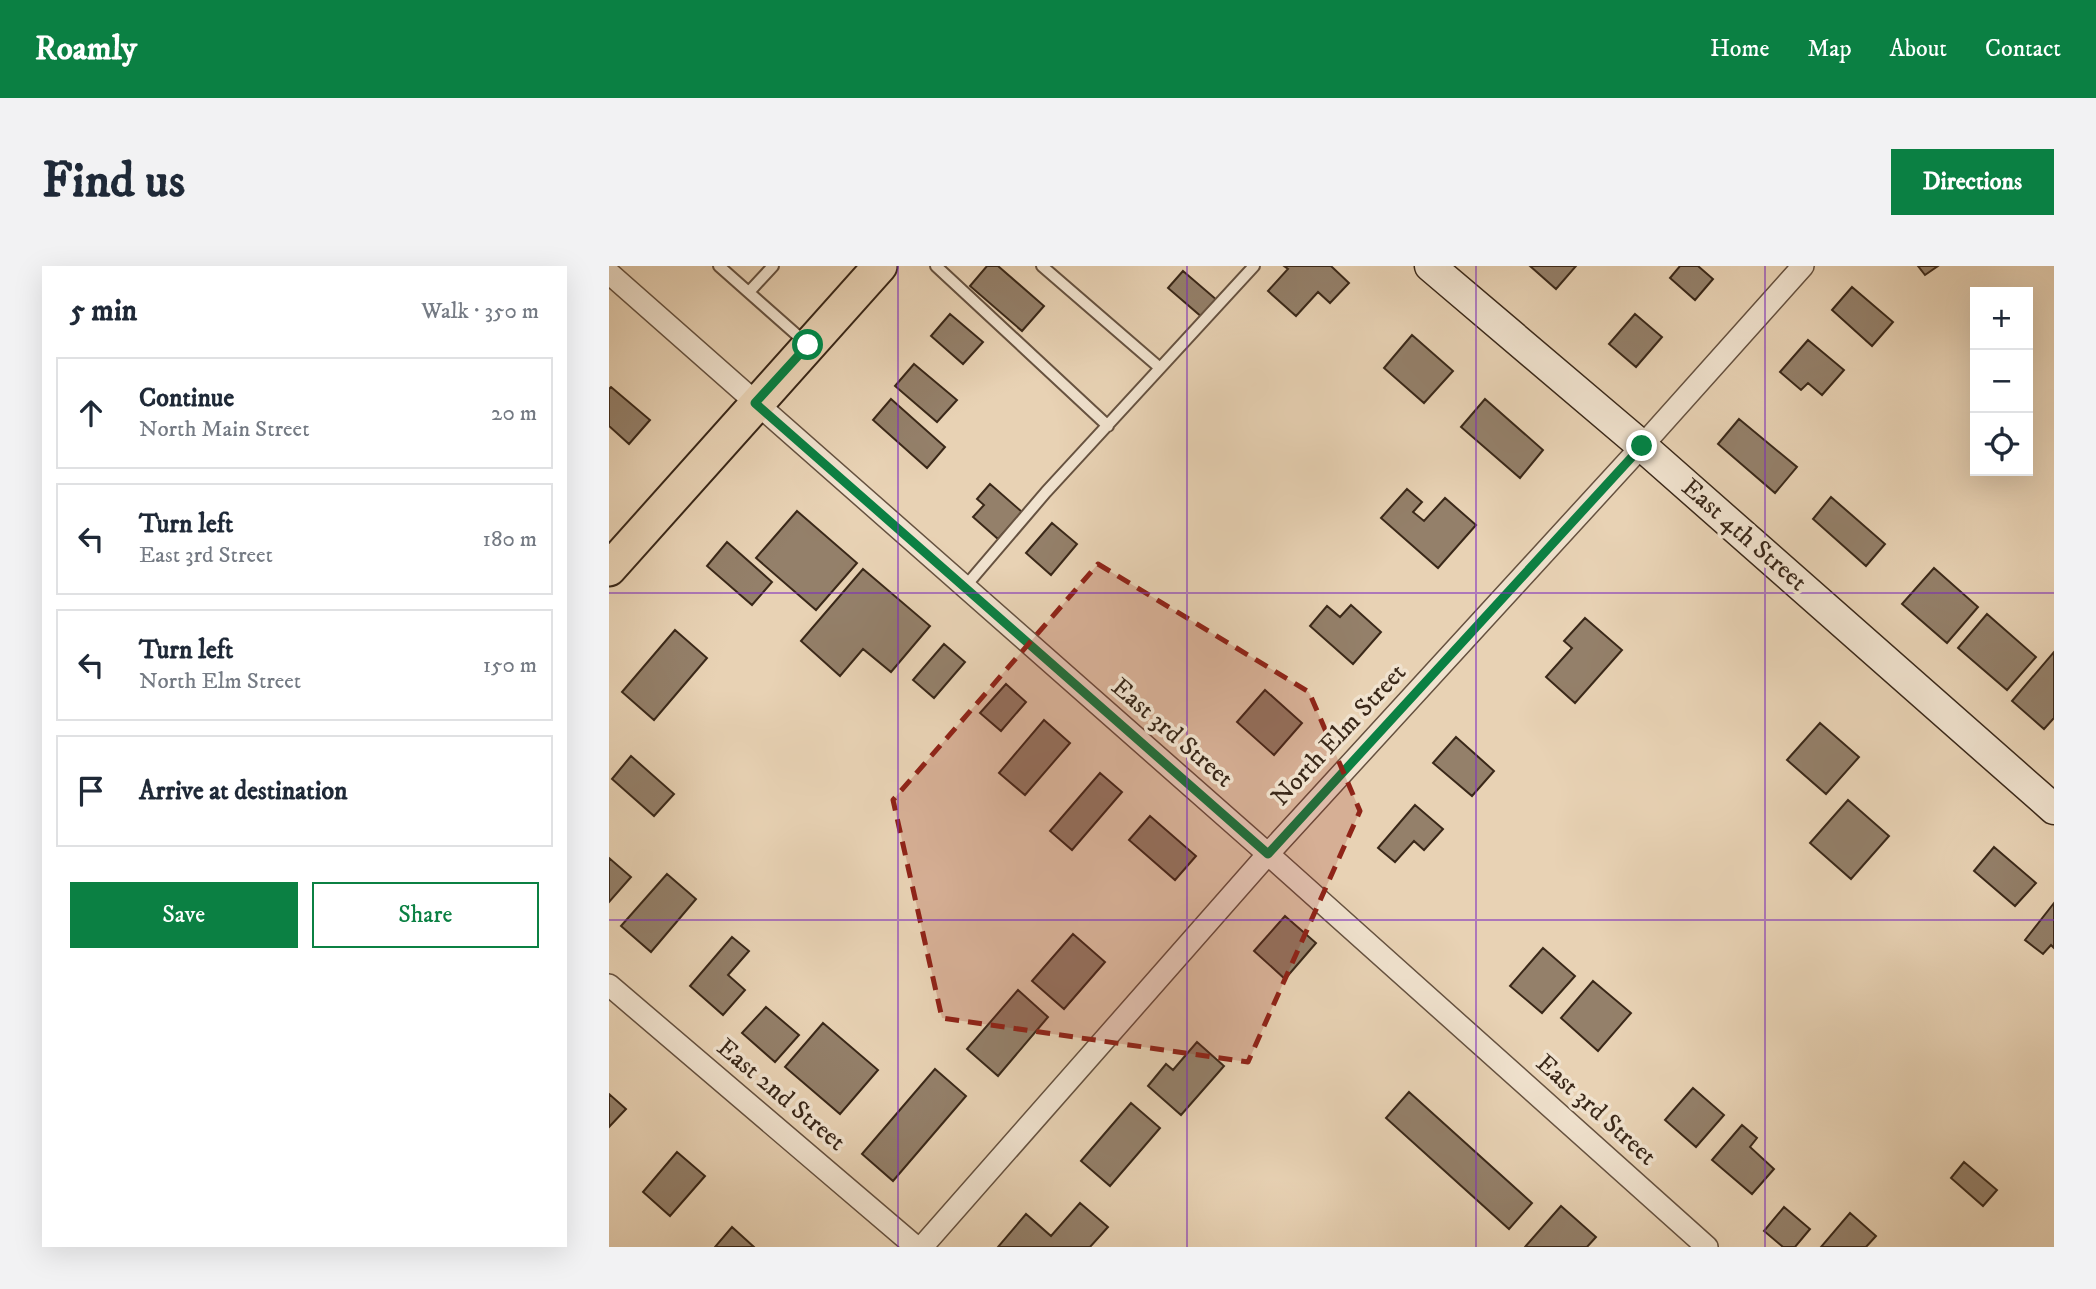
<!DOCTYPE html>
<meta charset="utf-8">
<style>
:root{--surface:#fff;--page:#f2f2f3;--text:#1f2937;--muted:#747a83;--line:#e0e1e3;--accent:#0b8043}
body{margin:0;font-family:"IM FELL DW Pica",serif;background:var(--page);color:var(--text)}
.controls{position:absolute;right:21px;top:21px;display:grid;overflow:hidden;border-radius:0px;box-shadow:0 7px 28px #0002}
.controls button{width:63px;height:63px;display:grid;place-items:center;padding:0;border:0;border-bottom:2px solid var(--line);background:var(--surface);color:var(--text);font:35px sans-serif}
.stop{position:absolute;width:21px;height:21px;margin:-16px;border:5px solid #0b8043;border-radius:50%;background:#fff}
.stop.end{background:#0b8043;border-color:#fff;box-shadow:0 2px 7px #0008}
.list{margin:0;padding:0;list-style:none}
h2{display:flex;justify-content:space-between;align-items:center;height:91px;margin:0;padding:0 28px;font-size:30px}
h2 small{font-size:23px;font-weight:400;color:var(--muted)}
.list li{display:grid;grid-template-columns:46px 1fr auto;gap:21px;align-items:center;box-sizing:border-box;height:112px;margin:0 14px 14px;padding:0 14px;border:2px solid var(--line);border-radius:0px}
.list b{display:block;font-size:26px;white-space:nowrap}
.list p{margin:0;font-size:23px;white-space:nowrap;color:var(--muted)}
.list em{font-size:23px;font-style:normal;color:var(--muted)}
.actions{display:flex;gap:14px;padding:21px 28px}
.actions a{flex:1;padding:16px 0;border:2px solid var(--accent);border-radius:0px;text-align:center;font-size:24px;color:var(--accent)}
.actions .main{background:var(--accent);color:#fff}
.icon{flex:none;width:38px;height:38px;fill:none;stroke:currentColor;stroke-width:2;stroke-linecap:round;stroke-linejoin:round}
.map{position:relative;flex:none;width:1445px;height:981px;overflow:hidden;border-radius:0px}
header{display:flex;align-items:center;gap:42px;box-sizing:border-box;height:98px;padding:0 35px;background:var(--accent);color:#fff}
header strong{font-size:33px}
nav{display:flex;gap:38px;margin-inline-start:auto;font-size:24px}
.intro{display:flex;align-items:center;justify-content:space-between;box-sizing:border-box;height:168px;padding:0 42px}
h1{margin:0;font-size:49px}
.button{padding:18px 32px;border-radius:0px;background:var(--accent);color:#fff;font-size:24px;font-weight:700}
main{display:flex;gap:42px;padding:0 42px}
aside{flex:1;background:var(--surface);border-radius:0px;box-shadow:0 7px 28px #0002}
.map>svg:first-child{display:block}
.building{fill:#94806a;stroke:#3a2819;stroke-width:2}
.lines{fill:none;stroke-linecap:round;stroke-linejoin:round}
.lane-casing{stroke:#665240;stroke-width:14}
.street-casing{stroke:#665240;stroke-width:24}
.secondary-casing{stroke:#3a2819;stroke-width:33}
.primary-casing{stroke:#3a2819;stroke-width:37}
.lane{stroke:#f0e2ce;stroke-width:10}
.street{stroke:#f0e2ce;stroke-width:21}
.secondary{stroke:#f0e2ce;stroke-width:30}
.primary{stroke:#e8d2b4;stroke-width:33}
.route{stroke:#0b8043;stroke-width:9}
.marked{fill:#8f2418;fill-opacity:0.2;stroke:#8f2418;stroke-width:5;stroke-dasharray:14 9;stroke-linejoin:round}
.grid{fill:none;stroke:#7b2cbf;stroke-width:2;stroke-opacity:0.55}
.labels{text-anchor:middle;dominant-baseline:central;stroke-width:7;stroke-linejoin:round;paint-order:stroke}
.street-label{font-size:26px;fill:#3a2819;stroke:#f0e2ce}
</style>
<header>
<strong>Roamly</strong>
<nav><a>Home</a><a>Map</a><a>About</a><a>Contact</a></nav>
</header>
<div class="intro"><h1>Find us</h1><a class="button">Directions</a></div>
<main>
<aside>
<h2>5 min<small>Walk · 350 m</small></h2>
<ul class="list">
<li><svg class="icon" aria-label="ahead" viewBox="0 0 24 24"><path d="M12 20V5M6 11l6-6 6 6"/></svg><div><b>Continue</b><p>North Main Street</p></div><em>20 m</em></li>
<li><svg class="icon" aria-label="left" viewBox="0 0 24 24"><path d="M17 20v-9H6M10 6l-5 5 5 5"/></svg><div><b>Turn left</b><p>East 3rd Street</p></div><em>180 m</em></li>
<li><svg class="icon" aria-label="left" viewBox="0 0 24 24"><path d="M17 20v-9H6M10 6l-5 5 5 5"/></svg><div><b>Turn left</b><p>North Elm Street</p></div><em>150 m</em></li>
<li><svg class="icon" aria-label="arrive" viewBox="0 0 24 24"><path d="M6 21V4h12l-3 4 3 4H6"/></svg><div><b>Arrive at destination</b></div></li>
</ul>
<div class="actions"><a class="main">Save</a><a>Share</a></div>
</aside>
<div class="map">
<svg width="1445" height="981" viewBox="0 0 1445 981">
<rect width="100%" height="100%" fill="#e8d2b4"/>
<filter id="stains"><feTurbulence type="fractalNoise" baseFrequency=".00286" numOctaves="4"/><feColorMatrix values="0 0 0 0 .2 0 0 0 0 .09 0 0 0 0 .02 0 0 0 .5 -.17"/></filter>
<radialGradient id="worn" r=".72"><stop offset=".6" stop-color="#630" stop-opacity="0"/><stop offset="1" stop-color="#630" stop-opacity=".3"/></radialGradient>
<path class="building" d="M378,0H389L435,40L413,65L361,20Z
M675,0H722L740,17L721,37L709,26L687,50L659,25L679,3Z
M921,0H967L947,23Z
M1071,0H1089L1104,13L1086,34L1061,12Z
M1309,0H1329L1316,9Z
M574,5L609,35L594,52L559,22Z
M1243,21L1284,56L1263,80L1223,44Z
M341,48L374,76L354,98L322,70Z
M1026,48L1053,71L1027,101L1000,78Z
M803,69L844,105L815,137L775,102Z
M1199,74L1235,104L1213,129L1199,117L1192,124L1171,106Z
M305,98L348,134L328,156L286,120Z
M2,121L41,154L20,178L0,160V123Z
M282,133L336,181L318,202L264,154Z
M876,133L934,184L911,212L852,161Z
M1130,153L1188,201L1166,227L1109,178Z
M381,218L413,246L389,273L364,251L375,239L368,233Z
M798,223L813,236L804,246L815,255L836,232L867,259L829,302L772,252Z
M1222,231L1276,278L1257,300L1204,253Z
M188,245L248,297L207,344L147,292Z
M443,257L468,278L442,309L417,287Z
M118,276L163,316L143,339L98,300Z
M1325,302L1369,341L1338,377L1293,338Z
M254,303L321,360L282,406L254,383L231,410L192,375Z
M742,339L772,366L744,398L701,360L718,340L731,351Z
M1378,348L1427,391L1398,424L1349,382Z
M976,352L1013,384L966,437L937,411L963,382L955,375Z
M66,364L98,392L45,454L13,426Z
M335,378L356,396L325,432L304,414Z
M1445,386V452L1435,463L1403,435Z
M397,418L417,436L392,465L371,447Z
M656,424L693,457L665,489L628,456Z
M435,454L461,477L416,529L390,507Z
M1211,457L1250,491L1217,528L1178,494Z
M847,471L885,505L863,530L824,497Z
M22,490L65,528L45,550L3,513Z
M491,507L513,526L463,584L441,565Z
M1239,534L1280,570L1242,613L1201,577Z
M806,539L834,563L815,584L805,575L786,596L769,582Z
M541,550L587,590L566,614L520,574Z
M1385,581L1427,617L1406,640L1365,605Z
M0,592L22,611L0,636Z
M58,608L87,633L42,686L12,660Z
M1445,637V682L1442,679L1434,688L1416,674Z
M676,650L707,677L676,713L645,685Z
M464,668L496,696L455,743L423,715Z
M123,671L140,685L119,709L136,724L114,749L81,720Z
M934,682L966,710L933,747L901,720Z
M984,715L1022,747L989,785L952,752Z
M409,724L439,751L389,810L358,783Z
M157,741L190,769L166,796L133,767Z
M214,757L269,804L231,848L176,801Z
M588,776L615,800L572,849L539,820L557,798L564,804Z
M326,803L357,830L284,915L253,888Z
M1084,822L1115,849L1087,881L1056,854Z
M800,826L923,937L900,963L777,852Z
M0,828L17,843L0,861Z
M522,837L551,862L501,920L472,895Z
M1133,859L1148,872L1141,881L1165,903L1143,928L1103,894Z
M68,886L96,910L61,950L34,926Z
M1355,896L1388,924L1374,940L1342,912Z
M471,937L499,961L481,981H389L417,948L442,970Z
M952,940L987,971L978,981H916Z
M1175,941L1201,963L1186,981H1174L1155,965Z
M1241,947L1267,970L1257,981H1212Z
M123,961L145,981H106Z"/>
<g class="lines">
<defs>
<path id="lane" d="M110,0L197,77
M327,0L499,160
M433,0L551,102
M140,26L164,0
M355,322L437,226L645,0"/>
<path id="street" d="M0,7L659,588L1098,981
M0,719L307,981
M313,981L659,588L1033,180L1194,0"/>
<path id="secondary" d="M821,0L1033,180L1445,543"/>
<path id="primary" d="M0,303L271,0"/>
</defs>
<use href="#lane" class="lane-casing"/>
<use href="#street" class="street-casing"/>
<use href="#secondary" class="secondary-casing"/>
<use href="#primary" class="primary-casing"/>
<use href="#lane" class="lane"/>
<use href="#street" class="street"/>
<use href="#secondary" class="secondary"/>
<use href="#primary" class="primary"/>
</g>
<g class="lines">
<path class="route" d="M199,79L146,137L659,588L1033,180"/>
</g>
<path class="marked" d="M489,298L700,426L751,545L639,796L333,752L284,534Z"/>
<path class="grid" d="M289,0V981M578,0V981M867,0V981M1156,0V981M0,327H1445M0,654H1445"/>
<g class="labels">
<g class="street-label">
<text transform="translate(1135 269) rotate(41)">East 4th Street</text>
<text transform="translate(563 467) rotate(41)">East 3rd Street</text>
<text transform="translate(730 469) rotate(-47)">North Elm Street</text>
<text transform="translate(172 829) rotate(40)">East 2nd Street</text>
<text transform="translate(987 844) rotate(42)">East 3rd Street</text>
</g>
</g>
<rect width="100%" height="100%" filter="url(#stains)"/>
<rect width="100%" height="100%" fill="url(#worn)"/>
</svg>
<div class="controls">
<button>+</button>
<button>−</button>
<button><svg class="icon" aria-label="locate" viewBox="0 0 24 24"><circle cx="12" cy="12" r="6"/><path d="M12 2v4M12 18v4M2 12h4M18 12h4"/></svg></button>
</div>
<div class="stop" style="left:199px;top:79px"></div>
<div class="stop end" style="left:1033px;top:180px"></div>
</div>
</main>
